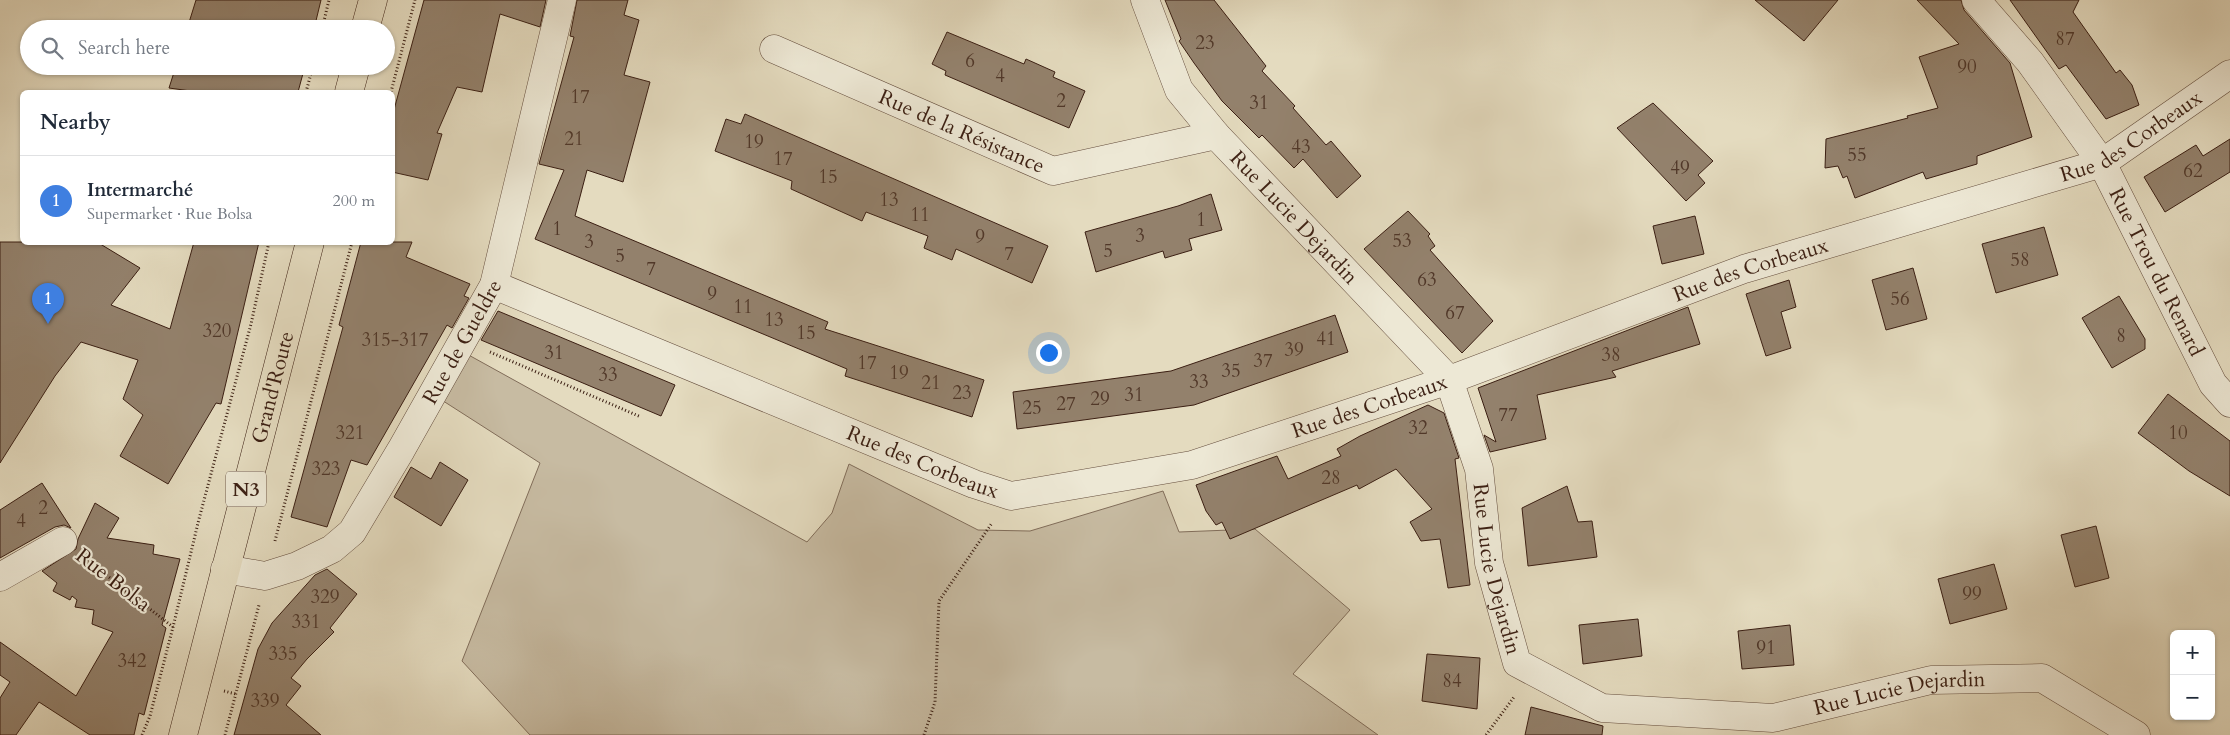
<!DOCTYPE html>
<meta charset="utf-8">
<style>
:root{--surface:#fff;--page:#f2f2f3;--text:#1f2937;--muted:#747a83;--line:#e0e1e3;--accent:#8f2418}
body{margin:0;font-family:Cardo,serif;background:var(--page);color:var(--text)}
.controls{position:absolute;right:15px;bottom:15px;display:grid;overflow:hidden;border-radius:8px;box-shadow:0 1px 4px #0004}
.controls button{width:45px;height:45px;display:grid;place-items:center;padding:0;border:0;border-bottom:1px solid var(--line);background:var(--surface);color:var(--text);font:25px sans-serif}
.you{position:absolute;left:1048px;top:352px;width:18px;height:18px;margin:-12px;border:4px solid #fff;border-radius:50%;background:#1a73e8;box-shadow:0 0 0 8px #1a73e833}
.badge{display:grid;place-items:center;width:32px;height:32px;border-radius:50%;background:var(--accent);color:#fff;font-size:16px;font-weight:700}
.pin{position:absolute;translate:-50% -41px;filter:drop-shadow(0 1px 2px #0008)}
.pin::after{content:'';position:absolute;top:26px;width:18px;height:15px;background:inherit;clip-path:polygon(0 0,100% 0,50% 100%)}
.list{margin:0;padding:0;list-style:none}
h2{display:flex;justify-content:space-between;align-items:center;height:65px;margin:0;padding:0 20px;font-size:21px}
h2 small{font-size:16px;font-weight:400;color:var(--muted)}
.list li{display:grid;grid-template-columns:32px 1fr auto;gap:15px;align-items:center;box-sizing:border-box;height:90px;padding:0 20px;border-top:1px solid var(--line)}
.list b{display:block;font-size:19px;white-space:nowrap}
.list p{margin:0;font-size:16px;white-space:nowrap;color:var(--muted)}
.list em{font-size:16px;font-style:normal;color:var(--muted)}
.icon{flex:none;width:28px;height:28px;fill:none;stroke:currentColor;stroke-width:2;stroke-linecap:round;stroke-linejoin:round}
.map{position:relative;flex:none;width:2230px;height:735px;overflow:hidden}
.search{position:absolute;background:var(--surface);box-shadow:0 1px 4px #0004;left:20px;top:20px;width:375px;height:55px;display:flex;align-items:center;gap:12px;box-sizing:border-box;padding:0 18px;border-radius:28px;color:var(--muted);font-size:19px}
.panel{position:absolute;background:var(--surface);box-shadow:0 1px 4px #0004;left:20px;top:90px;width:375px;height:155px;border-radius:8px}
.map>svg:first-child{display:block}
.green{fill:#c7bba2;stroke:#816d5a}
.building{fill:#93816c;stroke:#3b1f13}
.lines{fill:none;stroke-linecap:round;stroke-linejoin:round}
.minor-casing{stroke:#654e3e;stroke-width:29}
.major-casing{stroke:#3b1f13;stroke-width:29}
.path{stroke:#3b1f13;stroke-width:3;stroke-dasharray:1 2.5;stroke-linecap:butt}
.minor{stroke:#ede8d5;stroke-width:28}
.major{stroke:#e4dbbf;stroke-width:28}
.labels{text-anchor:middle;dominant-baseline:central;stroke-width:4.5;stroke-linejoin:round;paint-order:stroke}
.number-label{font-size:19px;fill:#513829}
.shield{fill:#ede8d5;stroke:#705b4d;stroke-width:1}
.shield-label{font-size:20px;font-weight:bold;fill:#3b1f13}
.street-label{font-size:21px;fill:#3b1f13;stroke:#ede8d5}
</style>
<div class="map">
<svg width="2230" height="735" viewBox="0 0 2230 735">
<rect width="100%" height="100%" fill="#e4dbbf"/>
<filter id="stains"><feTurbulence type="fractalNoise" baseFrequency=".004" numOctaves="4"/><feColorMatrix values="0 0 0 0 .2 0 0 0 0 .09 0 0 0 0 .02 0 0 0 .5 -.17"/></filter>
<radialGradient id="worn" r=".72"><stop offset=".6" stop-color="#630" stop-opacity="0"/><stop offset="1" stop-color="#630" stop-opacity=".3"/></radialGradient>
<path class="green" d="M465,353L807,542L832,513L849,464L978,530L1030,531L1163,491L1179,532L1255,529L1350,610L1293,674L1378,735H530L462,661L540,463L437,397Z"/>
<path class="building" d="M196,0H321L314,29H187Z
M424,0H546L540,27L500,14L482,92L457,87L437,133L442,134L428,180L392,172V117Z
M577,0H628L624,15L639,20L624,75L650,82L623,182L587,170L575,216L828,322L825,329L984,380L972,417L845,376L847,369L535,239L564,170L539,164L574,37L570,36Z
M1165,0H1214L1266,66L1262,71L1295,106L1293,108L1326,145L1331,141L1361,176L1337,198L1303,159L1294,168L1262,135L1259,138L1222,101L1194,63L1179,41L1181,39Z
M1755,0H1838L1804,41Z
M1917,0H1961L1964,10L2010,63L2032,137L1977,156V164L1926,179L1923,172L1855,198L1847,176L1843,178L1838,166L1825,168L1826,139L1908,118L1907,116L1938,108L1919,57L1959,44Z
M2010,0H2079L2073,12L2116,73L2120,70L2132,85L2139,105L2106,119L2066,65L2059,69Z
M947,32L1024,64L1026,59L1055,72L1053,77L1085,91L1069,128L945,75L946,71L932,64Z
M176,66H305L298,92H198L169,88Z
M1653,103L1713,161L1698,175L1705,183L1686,201L1617,128Z
M745,114L1048,246L1032,283L956,249L952,260L924,248L928,236L866,212L862,221L791,189L792,181L715,151L726,119L741,124Z
M2230,139V172L2165,212L2144,177L2196,145L2203,156Z
M1211,194L1222,230L1189,239L1192,250L1165,258L1163,251L1096,272L1085,232L1178,206Z
M1408,211L1430,234L1428,236L1435,246L1430,250L1493,321L1462,353L1364,249Z
M1695,216L1704,254L1662,264L1653,226Z
M2044,227L2058,275L1996,293L1982,244Z
M0,242H97L140,268L111,305L170,329L194,242H259L221,404L216,403L168,484L120,456L143,415L123,399L138,360L81,342L55,376L0,463Z
M361,242H412L406,257L470,284L464,296L469,298L452,328L447,325L367,465L351,460L327,527L291,517L343,327L339,325Z
M1913,268L1927,319L1886,330L1872,280Z
M1789,280L1796,307L1781,312L1791,348L1766,356L1746,294Z
M2119,296L2145,339V349L2112,368L2082,318Z
M1688,307L1700,344L1612,371L1616,377L1537,395L1546,439L1490,452L1484,435L1496,442L1478,388Z
M498,311L675,385L661,416L481,340Z
M1335,315L1348,352L1194,405L1017,429L1013,392L1171,371Z
M2168,394L2230,441V496L2189,471L2138,433Z
M1428,405L1444,413L1459,458L1455,459L1470,585L1448,588L1440,539L1421,541L1410,522L1432,509L1396,469L1359,489L1357,485L1230,539L1222,522L1216,525L1206,511L1196,485L1277,456L1288,479L1341,456L1337,449L1360,436Z
M440,462L468,480L441,526L394,497L411,467L431,479Z
M42,483L71,528L64,525L55,527L0,558V510Z
M1567,486L1578,522L1592,521L1597,557L1528,566L1522,508Z
M95,503L119,518L107,538L154,545L153,554L180,559L162,625L166,628L144,715L139,713L134,735H90L39,702L16,735H0V698L10,682L0,675V642L76,696L113,632L92,624L94,610L75,607L77,600L72,596L70,600L53,591L57,583L42,571L76,549L78,539Z
M2096,526L2109,578L2075,587L2061,535Z
M1994,564L2007,609L1950,624L1938,579Z
M327,569L357,594L330,628L334,632L307,659L291,678L301,686L286,705L321,735H234L258,649L272,623L315,575Z
M1638,619L1642,656L1583,664L1579,625Z
M1790,625L1794,665L1742,669L1738,631Z
M1427,654L1480,658L1477,709L1422,701Z
M1531,707L1603,726L1602,735H1525Z"/>
<g class="lines">
<defs>
<g id="minor">
<path id="s1" d="M1145,0L1179,90L1216,135L1449,380L1479,469L1489,563L1517,663L1602,708L1773,718L1931,680L2042,678L2136,735"/>
<path id="s2" d="M1976,0L2030,62L2102,163L2213,384L2230,403"/>
<path id="s3" d="M774,49L1053,171L1216,135"/>
<path id="s4" d="M494,285L974,484L1011,496L1192,465L1449,380L1744,269L2102,163L2230,74"/>
<path id="s5" d="M225,569L265,576L297,566L332,549L352,532L401,450L494,285L562,0"/>
<path d="M0,577L63,541"/>
</g>
<g id="major">
<path d="M365,29L373,0"/>
<path d="M349,92L356,66"/>
<path id="s6" d="M183,735L310,242"/>
</g>
</defs>
<use href="#minor" class="minor-casing"/>
<use href="#major" class="major-casing"/>
<path class="path" d="M322,29L329,0
M306,92L313,66
M391,92L415,0
M490,352L641,417
M275,541L352,242
M87,560L173,627
M224,691L236,694
M142,735L150,716L173,627L199,519L251,324L269,242
M225,735L259,605
M924,735L935,702L939,601L992,523
M1486,735L1514,697"/>
<use href="#minor" class="minor"/>
<use href="#major" class="major"/>
</g>
<g class="labels">
<g class="number-label">
<text x="2065" y="39">87</text>
<text x="1205" y="43">23</text>
<text x="970" y="61">6</text>
<text x="1967" y="67">90</text>
<text x="1000" y="76">4</text>
<text x="580" y="97">17</text>
<text x="1061" y="101">2</text>
<text x="1259" y="103">31</text>
<text x="574" y="139">21</text>
<text x="754" y="142">19</text>
<text x="1301" y="147">43</text>
<text x="1857" y="155">55</text>
<text x="783" y="159">17</text>
<text x="1680" y="168">49</text>
<text x="2193" y="171">62</text>
<text x="828" y="177">15</text>
<text x="889" y="200">13</text>
<text x="920" y="215">11</text>
<text x="1201" y="220">1</text>
<text x="557" y="229">1</text>
<text x="1140" y="236">3</text>
<text x="980" y="237">9</text>
<text x="1402" y="241">53</text>
<text x="589" y="242">3</text>
<text x="1108" y="251">5</text>
<text x="1009" y="254">7</text>
<text x="620" y="256">5</text>
<text x="2020" y="260">58</text>
<text x="651" y="269">7</text>
<text x="1427" y="280">63</text>
<text x="712" y="294">9</text>
<text x="1900" y="299">56</text>
<text x="743" y="307">11</text>
<text x="1455" y="313">67</text>
<text x="774" y="320">13</text>
<text x="217" y="331">320</text>
<text x="806" y="333">15</text>
<text x="2121" y="336">8</text>
<text x="1326" y="339">41</text>
<text x="395" y="340">315-317</text>
<text x="1294" y="350">39</text>
<text x="554" y="353">31</text>
<text x="1611" y="355">38</text>
<text x="1263" y="361">37</text>
<text x="867" y="363">17</text>
<text x="1231" y="371">35</text>
<text x="899" y="373">19</text>
<text x="608" y="375">33</text>
<text x="1199" y="382">33</text>
<text x="931" y="383">21</text>
<text x="962" y="393">23</text>
<text x="1134" y="395">31</text>
<text x="1100" y="399">29</text>
<text x="1066" y="404">27</text>
<text x="1032" y="408">25</text>
<text x="1508" y="415">77</text>
<text x="1418" y="428">32</text>
<text x="350" y="433">321</text>
<text x="2178" y="433">10</text>
<text x="326" y="469">323</text>
<text x="1331" y="478">28</text>
<text x="43" y="508">2</text>
<text x="21" y="521">4</text>
<text x="1972" y="594">99</text>
<text x="325" y="597">329</text>
<text x="306" y="622">331</text>
<text x="1766" y="648">91</text>
<text x="283" y="654">335</text>
<text x="132" y="661">342</text>
<text x="1452" y="681">84</text>
<text x="265" y="701">339</text>
</g>
<rect class="shield" x="226" y="471.5" width="40" height="35" rx="4"/>
<g class="shield-label">
<text x="246" y="489">N3</text>
</g>
<g class="street-label">
<text stroke="none"><textPath href="#s3" startOffset="205">Rue de la Résistance</textPath></text>
<text stroke="none"><textPath href="#s4" startOffset="1739">Rue des Corbeaux</textPath></text>
<text stroke="none"><textPath href="#s1" startOffset="268">Rue Lucie Dejardin</textPath></text>
<text stroke="none"><textPath href="#s4" startOffset="1334">Rue des Corbeaux</textPath></text>
<text stroke="none"><textPath href="#s2" startOffset="328">Rue Trou du Renard</textPath></text>
<text stroke="none"><textPath href="#s5" startOffset="359">Rue de Gueldre</textPath></text>
<text stroke="none"><textPath href="#s6" startOffset="359">Grand'Route</textPath></text>
<text stroke="none"><textPath href="#s4" startOffset="929">Rue des Corbeaux</textPath></text>
<text stroke="none"><textPath href="#s4" startOffset="464">Rue des Corbeaux</textPath></text>
<text stroke="none"><textPath href="#s1" startOffset="688">Rue Lucie Dejardin</textPath></text>
<text transform="translate(113 580) rotate(38)">Rue Bolsa</text>
<text stroke="none"><textPath href="#s1" startOffset="1182">Rue Lucie Dejardin</textPath></text>
</g>
</g>
<rect width="100%" height="100%" filter="url(#stains)"/>
<rect width="100%" height="100%" fill="url(#worn)"/>
</svg>
<div class="controls">
<button>+</button>
<button>−</button>
</div>
<div class="you"></div>
<div class="pin badge" style="left:48px;top:324px;background:#3f7fe0">1</div>
<div class="search"><svg class="icon" aria-label="search" viewBox="0 0 24 24"><circle cx="10" cy="10" r="6"/><path d="M15 15l6 6"/></svg>Search here</div>
<section class="panel">
<h2>Nearby<small></small></h2>
<ul class="list">
<li><span class="badge" style="background:#3f7fe0">1</span><div><b>Intermarché</b><p>Supermarket · Rue Bolsa</p></div><em>200 m</em></li>
</ul>
</section>
</div>
